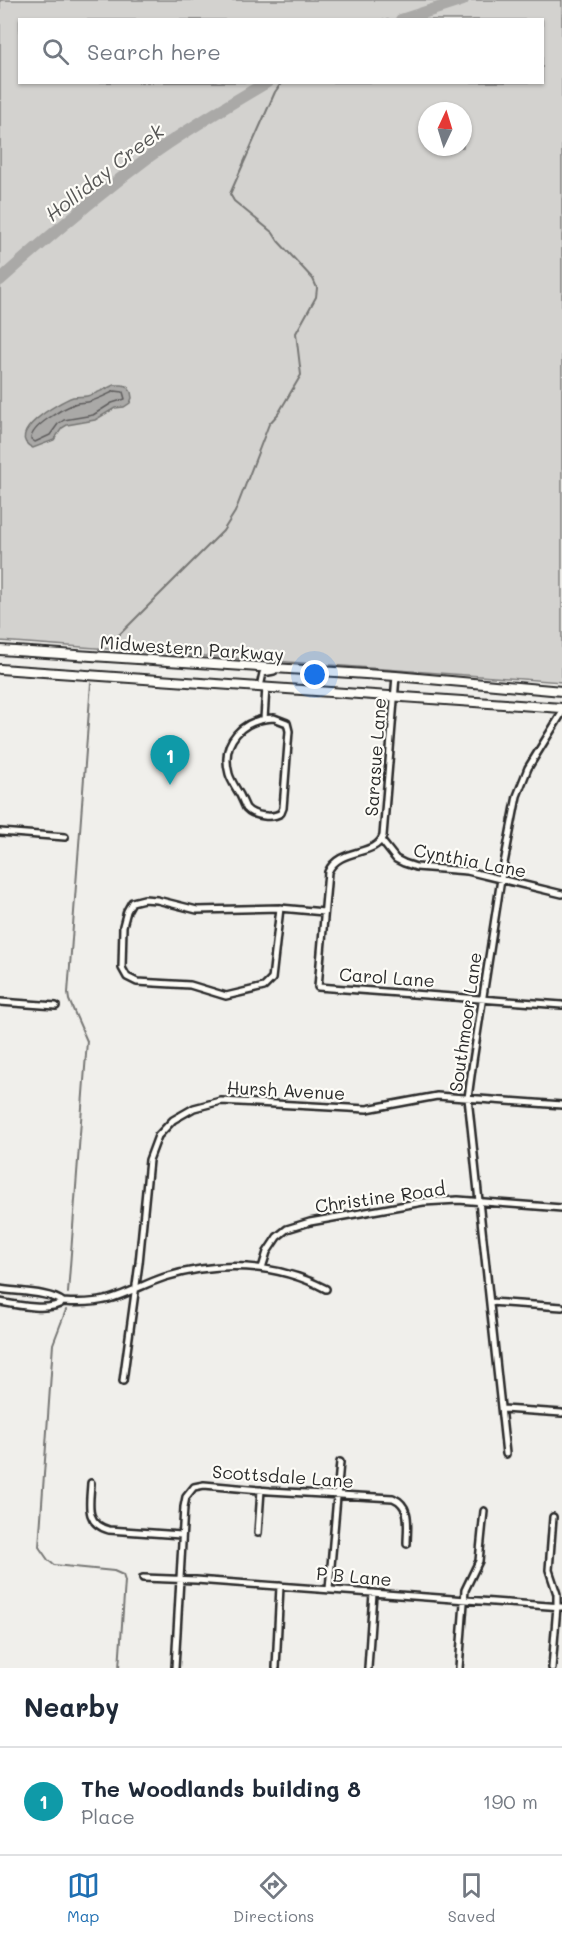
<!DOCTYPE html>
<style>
:root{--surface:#fff;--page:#f2f2f3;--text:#1f2937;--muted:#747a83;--line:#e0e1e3;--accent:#1f6fb2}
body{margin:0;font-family:Mali,sans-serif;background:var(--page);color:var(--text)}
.compass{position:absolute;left:418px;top:102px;width:54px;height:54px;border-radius:50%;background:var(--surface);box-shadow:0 2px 4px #0004;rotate:4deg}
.you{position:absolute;left:315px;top:675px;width:21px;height:21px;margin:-15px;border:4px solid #fff;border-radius:50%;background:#1a73e8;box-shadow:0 0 0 9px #1a73e833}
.badge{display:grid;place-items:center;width:39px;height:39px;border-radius:50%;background:var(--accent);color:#fff;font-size:20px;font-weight:700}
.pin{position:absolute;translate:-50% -50px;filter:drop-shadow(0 2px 3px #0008)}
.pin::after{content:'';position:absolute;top:32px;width:21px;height:18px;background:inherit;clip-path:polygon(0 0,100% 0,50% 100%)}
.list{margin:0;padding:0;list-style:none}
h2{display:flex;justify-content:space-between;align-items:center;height:78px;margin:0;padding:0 24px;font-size:26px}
h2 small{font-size:20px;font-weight:400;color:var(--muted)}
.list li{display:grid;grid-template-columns:39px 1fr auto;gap:18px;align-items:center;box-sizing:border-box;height:108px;padding:0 24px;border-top:2px solid var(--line)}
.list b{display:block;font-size:22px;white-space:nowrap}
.list p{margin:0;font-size:20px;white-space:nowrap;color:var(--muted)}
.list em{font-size:20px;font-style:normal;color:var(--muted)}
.icon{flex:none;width:33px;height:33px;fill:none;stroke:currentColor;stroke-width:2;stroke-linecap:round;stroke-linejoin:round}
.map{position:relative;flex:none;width:562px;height:1668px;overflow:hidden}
.search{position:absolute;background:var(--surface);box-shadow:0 2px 4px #0004;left:18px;right:18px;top:18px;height:66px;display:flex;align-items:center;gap:15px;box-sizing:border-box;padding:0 21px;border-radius:0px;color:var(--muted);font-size:22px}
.sheet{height:186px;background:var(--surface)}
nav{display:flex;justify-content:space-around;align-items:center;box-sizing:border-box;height:84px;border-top:2px solid var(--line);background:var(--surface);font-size:16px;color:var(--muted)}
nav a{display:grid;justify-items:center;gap:3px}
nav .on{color:var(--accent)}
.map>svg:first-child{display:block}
.green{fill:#d3d2cf;stroke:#7f7e7d;stroke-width:1.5;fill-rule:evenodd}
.water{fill:#aaa9a7;stroke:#777775;stroke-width:1.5}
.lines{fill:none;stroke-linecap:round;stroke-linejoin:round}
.shore{stroke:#5e5d5d;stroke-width:1.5}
.stream{stroke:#777775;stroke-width:2}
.river{stroke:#aaa9a7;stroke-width:12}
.street-casing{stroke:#2b2b2b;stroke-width:10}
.secondary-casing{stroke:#2b2b2b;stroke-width:12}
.street{stroke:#fdfcf7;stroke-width:5}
.secondary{stroke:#fdfcf7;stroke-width:8}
.labels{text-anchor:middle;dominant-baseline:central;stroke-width:4.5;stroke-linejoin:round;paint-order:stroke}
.street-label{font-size:18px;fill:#2b2b2b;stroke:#fdfcf7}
.water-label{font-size:20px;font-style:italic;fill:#575756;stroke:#fdfcf7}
</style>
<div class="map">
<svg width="562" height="1668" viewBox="0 0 562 1668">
<rect width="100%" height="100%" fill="#f0efeb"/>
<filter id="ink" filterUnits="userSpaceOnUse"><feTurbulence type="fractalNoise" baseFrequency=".0167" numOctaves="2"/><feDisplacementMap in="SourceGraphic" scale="12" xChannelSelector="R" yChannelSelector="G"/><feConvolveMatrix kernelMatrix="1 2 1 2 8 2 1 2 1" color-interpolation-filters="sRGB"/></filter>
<g filter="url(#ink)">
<path class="green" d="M0,0H562V682L0,641ZM20,20H542V82H20ZM427,111H463V147H427Z"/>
<path class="water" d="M114,385H122L127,386L131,392L132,398L130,403L124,407L115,408L95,420L67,425L62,428L54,440L33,448C3,434 59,402 73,397C78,396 83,397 87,396C96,394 105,389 114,385Z"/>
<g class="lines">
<path class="shore" d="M115,391L123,392L125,399L112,403L93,415L64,420L58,424L50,435L35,442L31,439C31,426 62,409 74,404C78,402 83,403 88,402C97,400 106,395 115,391Z"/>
<path class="stream" d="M112,642L223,531L235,512L269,424L278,414L301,375L296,333L316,297L317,288L313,279L278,241L273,233L234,201L230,194L275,92L282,82
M68,1293L87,1041L69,1000L68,993L91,683
M66,1310L53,1344L39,1547L48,1560L54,1565L114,1571L123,1575L125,1581L119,1668"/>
<path class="river" d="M401,20L463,0
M0,280C48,237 98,195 150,156C187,129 227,106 267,82"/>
<defs>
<path id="street" d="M396,676L383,836C375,857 339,847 328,872L318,987L562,1005
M260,687L263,673L274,671
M274,718L287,723L289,731L283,808L281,813C272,819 253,816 246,808C244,804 242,799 240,795C236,788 231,781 229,774C220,741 243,719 274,718Z
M264,719L266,687
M0,832L65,837
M381,840L396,859L404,863L416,867L467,871L562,894
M144,899L157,900L197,910L280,908L272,979L264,987L226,996L190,985L137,982L127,977L122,968L123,926L127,911L132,902Z
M280,908L324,912
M0,1002L56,1006
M262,1268L267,1252L277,1237L287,1229L310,1222L423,1202L458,1200L562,1208
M0,1289C17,1292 50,1292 63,1302
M0,1302C16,1305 50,1312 63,1302C78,1303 94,1303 109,1299C128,1294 146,1283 165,1277C218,1261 276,1262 326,1289
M490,1302L562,1307
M123,1381L139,1263L149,1160L158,1136L173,1120L194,1108L221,1101L367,1109L437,1096L562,1105
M503,1409L562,1413
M506,1454L468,1098L473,1061L501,879L517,796L528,768L562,713
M91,1483C90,1504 84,1523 109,1530L181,1535
M258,1533L261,1490
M143,1578L196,1580L562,1607
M329,1589L340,1462
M175,1668L184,1507L186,1497L194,1487L204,1485L270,1491L393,1498C412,1506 407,1526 407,1544
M276,1668L280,1586
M368,1668L373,1593
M459,1668L465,1590L479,1561L484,1511
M552,1668L557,1606V1594L549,1570L553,1517"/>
<path id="secondary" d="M0,650L396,676L562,691
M0,669L562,708"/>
</defs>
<use href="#street" class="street-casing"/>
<use href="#secondary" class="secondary-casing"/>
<use href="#street" class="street"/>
<use href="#secondary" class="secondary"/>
</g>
</g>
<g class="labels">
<g class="street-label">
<text transform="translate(192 648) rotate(4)">Midwestern Parkway</text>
<text transform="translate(375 757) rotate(-86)">Sarasue Lane</text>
<text transform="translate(470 860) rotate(11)">Cynthia Lane</text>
<text transform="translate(387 977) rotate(4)">Carol Lane</text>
<text transform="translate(465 1022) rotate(-82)">Southmoor Lane</text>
<text transform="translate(286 1090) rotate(3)">Hursh Avenue</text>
<text transform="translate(380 1197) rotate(-8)">Christine Road</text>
<text transform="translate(283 1476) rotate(4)">Scottsdale Lane</text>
<text transform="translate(354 1576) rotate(5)">P B Lane</text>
</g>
<g class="water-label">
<text transform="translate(104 172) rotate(-38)">Holliday Creek</text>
</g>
</g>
</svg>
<svg class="compass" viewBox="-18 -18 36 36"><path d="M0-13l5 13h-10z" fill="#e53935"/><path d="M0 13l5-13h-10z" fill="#747a83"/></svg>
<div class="you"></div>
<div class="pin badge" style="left:170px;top:785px;background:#0f9aa8">1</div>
<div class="search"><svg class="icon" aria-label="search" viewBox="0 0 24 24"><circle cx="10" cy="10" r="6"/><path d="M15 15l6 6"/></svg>Search here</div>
</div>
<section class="sheet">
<h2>Nearby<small></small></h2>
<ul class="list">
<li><span class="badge" style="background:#0f9aa8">1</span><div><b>The Woodlands building 8</b><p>Place</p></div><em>190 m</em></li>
</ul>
</section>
<nav>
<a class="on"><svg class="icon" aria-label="map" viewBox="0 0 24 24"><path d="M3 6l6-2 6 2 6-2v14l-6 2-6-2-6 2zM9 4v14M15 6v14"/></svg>Map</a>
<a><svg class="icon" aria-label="directions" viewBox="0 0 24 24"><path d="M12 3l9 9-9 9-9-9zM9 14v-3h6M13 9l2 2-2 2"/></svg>Directions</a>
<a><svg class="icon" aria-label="saved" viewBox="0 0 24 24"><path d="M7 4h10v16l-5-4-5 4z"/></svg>Saved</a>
</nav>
